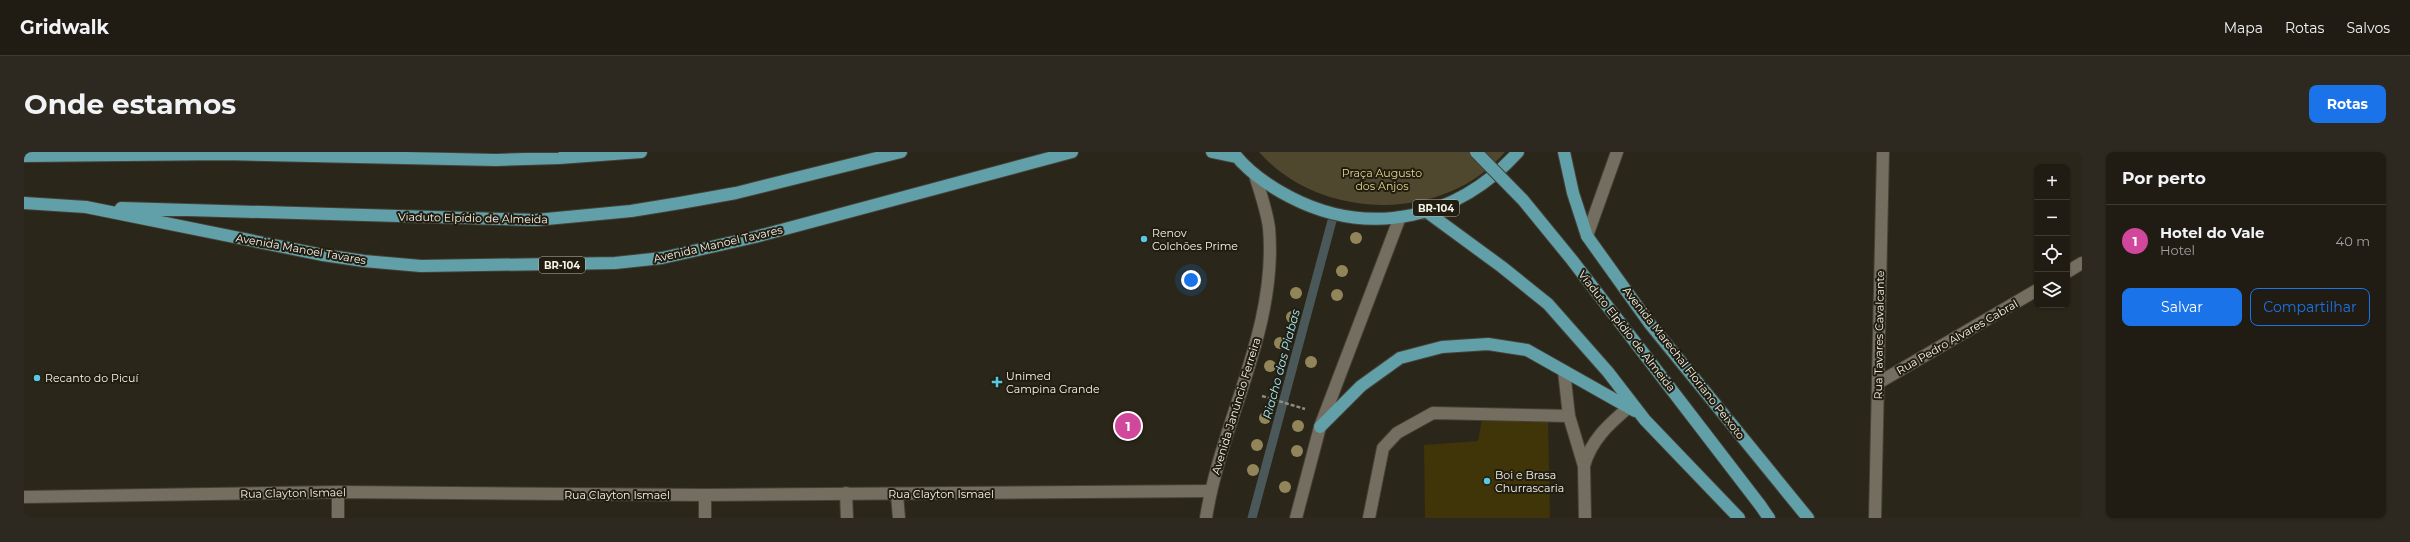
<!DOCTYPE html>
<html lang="pt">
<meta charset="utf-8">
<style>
:root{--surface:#201c13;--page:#2d2921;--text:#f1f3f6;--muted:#a2a1a0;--line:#3d3a33;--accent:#1a73e8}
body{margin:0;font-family:Montserrat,sans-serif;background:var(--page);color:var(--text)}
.controls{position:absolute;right:12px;top:12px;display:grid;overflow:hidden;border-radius:8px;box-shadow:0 1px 3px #0004}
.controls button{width:36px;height:36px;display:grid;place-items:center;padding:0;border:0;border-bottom:1px solid var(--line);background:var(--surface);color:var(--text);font:20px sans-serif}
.you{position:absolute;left:1167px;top:128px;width:14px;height:14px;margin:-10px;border:3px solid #fff;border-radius:50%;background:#1a73e8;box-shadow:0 0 0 6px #1a73e833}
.badge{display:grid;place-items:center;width:26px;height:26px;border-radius:50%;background:var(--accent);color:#fff;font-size:13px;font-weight:700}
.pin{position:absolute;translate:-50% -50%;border:2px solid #fff;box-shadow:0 1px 4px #0006}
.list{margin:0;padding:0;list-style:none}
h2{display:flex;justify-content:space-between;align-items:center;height:52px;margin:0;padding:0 16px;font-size:17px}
h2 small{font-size:13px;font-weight:400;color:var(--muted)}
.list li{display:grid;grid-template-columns:26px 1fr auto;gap:12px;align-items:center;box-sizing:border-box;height:72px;padding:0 16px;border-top:1px solid var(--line)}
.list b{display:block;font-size:15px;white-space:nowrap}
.list p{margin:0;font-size:13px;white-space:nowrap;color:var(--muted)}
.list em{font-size:13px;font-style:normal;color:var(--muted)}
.actions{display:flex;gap:8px;padding:12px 16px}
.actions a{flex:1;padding:9px 0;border:1px solid var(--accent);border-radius:8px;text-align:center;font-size:14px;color:var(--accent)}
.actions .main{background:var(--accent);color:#fff}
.icon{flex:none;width:22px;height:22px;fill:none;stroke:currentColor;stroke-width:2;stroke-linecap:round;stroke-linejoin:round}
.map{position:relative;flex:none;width:2058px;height:366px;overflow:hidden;border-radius:8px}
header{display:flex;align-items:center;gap:24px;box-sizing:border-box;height:56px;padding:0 20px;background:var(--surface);border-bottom:1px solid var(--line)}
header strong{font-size:19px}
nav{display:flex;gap:22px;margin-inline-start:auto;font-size:14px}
.intro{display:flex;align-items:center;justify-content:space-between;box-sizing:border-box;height:96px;padding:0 24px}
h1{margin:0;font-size:28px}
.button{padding:10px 18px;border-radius:8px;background:var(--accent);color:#fff;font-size:14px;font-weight:700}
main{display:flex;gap:24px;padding:0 24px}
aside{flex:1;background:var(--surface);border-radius:8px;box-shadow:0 1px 3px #0004}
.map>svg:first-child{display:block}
.green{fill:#4f472e}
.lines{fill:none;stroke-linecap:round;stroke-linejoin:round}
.stream{stroke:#4a5859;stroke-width:9}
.building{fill:#403409}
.lane-casing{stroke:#454137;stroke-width:14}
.street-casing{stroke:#454137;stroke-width:14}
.secondary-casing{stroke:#454137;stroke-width:14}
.primary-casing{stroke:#454137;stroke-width:14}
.path{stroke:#908d82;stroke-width:2.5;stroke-dasharray:4 2;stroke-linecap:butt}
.lane{stroke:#736e5f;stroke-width:12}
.street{stroke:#736e5f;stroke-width:12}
.secondary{stroke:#736e5f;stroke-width:12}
.primary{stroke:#61a0a9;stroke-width:12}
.primary-bridge-casing{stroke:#454137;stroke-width:14;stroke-linecap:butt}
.primary-bridge{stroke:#61a0a9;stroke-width:12}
.tree{fill:#928559}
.poi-dot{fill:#57c9e3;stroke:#211d10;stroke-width:1.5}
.labels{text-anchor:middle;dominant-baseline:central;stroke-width:4;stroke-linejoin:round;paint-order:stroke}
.shield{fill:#211d10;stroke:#b7b4a9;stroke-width:1}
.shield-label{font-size:10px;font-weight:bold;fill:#f7f4eb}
.park-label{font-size:11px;fill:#e8d38e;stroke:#211d10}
.street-label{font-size:11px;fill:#f7f4eb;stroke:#211d10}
.poi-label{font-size:11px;fill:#f7f4eb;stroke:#211d10;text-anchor:start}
.water-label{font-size:12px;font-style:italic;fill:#a6ebfc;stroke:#211d10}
</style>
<header>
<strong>Gridwalk</strong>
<nav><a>Mapa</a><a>Rotas</a><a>Salvos</a></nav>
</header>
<div class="intro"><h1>Onde estamos</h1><a class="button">Rotas</a></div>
<main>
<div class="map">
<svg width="2058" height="366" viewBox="0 0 2058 366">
<rect width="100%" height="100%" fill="#2a2619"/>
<path class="green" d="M1235,0H1481C1420,72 1296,69 1235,0Z"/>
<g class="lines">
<path class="stream" d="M1228,366L1309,65"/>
</g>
<path class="building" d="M1459,262L1524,265L1526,366H1401L1400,293L1454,289Z"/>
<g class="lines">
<defs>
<path id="lane" d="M822,341L823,366
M873,343L875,366
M1345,366L1359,296L1373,281L1409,261L1545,264"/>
<path id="street" d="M1563,84L1593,0
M2043,120L2058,111
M1540,219L1545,264L1560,314L1561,366
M1854,231L2013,138
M1560,314C1567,288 1585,272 1605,255
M681,343V366
M0,345L314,340L681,343L1186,339
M314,366V340
M1851,366L1859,0"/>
<path id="secondary" d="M1182,366C1197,269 1254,177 1245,76C1243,59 1236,40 1231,23
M1272,366L1296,275L1376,65"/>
<path id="primary" d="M1188,0L1212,5
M1209,0C1223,19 1245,34 1266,45C1347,87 1434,66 1494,0
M1540,0L1549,41L1563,84L1626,172L1784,366
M0,4L200,2L472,8L535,6L617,0
M0,51L62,55L299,103L340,109L397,114L591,111L638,106L731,85L1048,0
M97,56L512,68L607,59L656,51L712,41L877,0
M1403,60L1478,115L1524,152L1584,220L1621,268L1715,366
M1296,275L1337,234L1376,206L1418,195L1464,192L1503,198L1611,259
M1736,353L1745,366"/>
</defs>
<use href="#lane" class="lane-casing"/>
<use href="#street" class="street-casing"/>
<use href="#secondary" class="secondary-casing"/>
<use href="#primary" class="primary-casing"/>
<path class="path" d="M1238,244L1281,257"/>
<use href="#lane" class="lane"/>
<use href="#street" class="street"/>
<use href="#secondary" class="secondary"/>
<use href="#primary" class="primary"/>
<defs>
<path id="primary-bridge" d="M1452,0L1499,48L1548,108L1736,353"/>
</defs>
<use href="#primary-bridge" class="primary-bridge-casing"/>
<use href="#primary-bridge" class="primary-bridge"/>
</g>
<g class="tree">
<circle cx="1332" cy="86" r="6"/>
<circle cx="1318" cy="119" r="6"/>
<circle cx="1272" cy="141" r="6"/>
<circle cx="1313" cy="143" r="6"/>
<circle cx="1268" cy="165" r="6"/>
<circle cx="1256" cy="191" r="6"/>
<circle cx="1287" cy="210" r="6"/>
<circle cx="1246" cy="214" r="6"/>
<circle cx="1241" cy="266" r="6"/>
<circle cx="1274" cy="274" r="6"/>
<circle cx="1233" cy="293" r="6"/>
<circle cx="1273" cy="299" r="6"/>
<circle cx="1229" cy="318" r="6"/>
<circle cx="1261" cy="335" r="6"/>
</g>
<g class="poi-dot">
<circle cx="1120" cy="87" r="4"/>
<circle cx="13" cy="226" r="4"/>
<path d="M971 224h4v4h4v4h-4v4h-4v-4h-4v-4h4z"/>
<circle cx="1463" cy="329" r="4"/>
</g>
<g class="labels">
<g class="shield">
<rect x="1389" y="48" width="46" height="16" rx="3"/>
<rect x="515" y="105" width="46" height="16" rx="3"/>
</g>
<g class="shield-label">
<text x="1412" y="56">BR-104</text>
<text x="538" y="113">BR-104</text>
</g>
<g class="park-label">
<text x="1358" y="21">Praça Augusto<tspan x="1358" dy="13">dos Anjos</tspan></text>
</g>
<g class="street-label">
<text transform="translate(449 66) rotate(1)">Viaduto Elpídio de Almeida</text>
<text transform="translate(694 92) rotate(-13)">Avenida Manoel Tavares</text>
<text transform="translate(277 97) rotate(10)">Avenida Manoel Tavares</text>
<text transform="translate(1603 179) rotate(52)">Viaduto Elpídio de Almeida</text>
<text transform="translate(1855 183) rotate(-89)">Rua Tavares Cavalcante</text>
<text transform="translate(1933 185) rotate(-30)">Rua Pedro Alvares Cabral</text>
<text transform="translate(1660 211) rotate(52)">Avenida Marechal Floriano Peixoto</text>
<text transform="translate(1212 254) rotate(-73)">Avenida Janúncio Ferreira</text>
<text transform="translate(269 341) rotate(-1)">Rua Clayton Ismael</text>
<text x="917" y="342">Rua Clayton Ismael</text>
<text x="593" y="343">Rua Clayton Ismael</text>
</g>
<g class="poi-label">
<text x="1128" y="81">Renov<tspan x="1128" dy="13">Colchões Prime</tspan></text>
<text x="982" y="224">Unimed<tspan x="982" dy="13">Campina Grande</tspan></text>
<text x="21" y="226">Recanto do Picuí</text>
<text x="1471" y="323">Boi e Brasa<tspan x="1471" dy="13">Churrascaria</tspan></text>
</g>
<g class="water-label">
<text transform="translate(1257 212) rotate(-75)">Riacho das Piabas</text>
</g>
</g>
</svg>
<div class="controls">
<button>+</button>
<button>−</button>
<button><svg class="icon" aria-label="locate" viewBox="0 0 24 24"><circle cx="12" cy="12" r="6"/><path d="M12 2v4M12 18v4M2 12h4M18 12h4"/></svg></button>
<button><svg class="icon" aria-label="layers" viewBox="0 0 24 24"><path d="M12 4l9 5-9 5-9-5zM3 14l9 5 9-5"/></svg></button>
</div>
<div class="you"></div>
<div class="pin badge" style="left:1104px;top:274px;background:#d1479c">1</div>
</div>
<aside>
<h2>Por perto<small></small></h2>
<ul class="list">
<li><span class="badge" style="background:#d1479c">1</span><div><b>Hotel do Vale</b><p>Hotel</p></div><em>40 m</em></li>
</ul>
<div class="actions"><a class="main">Salvar</a><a>Compartilhar</a></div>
</aside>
</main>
